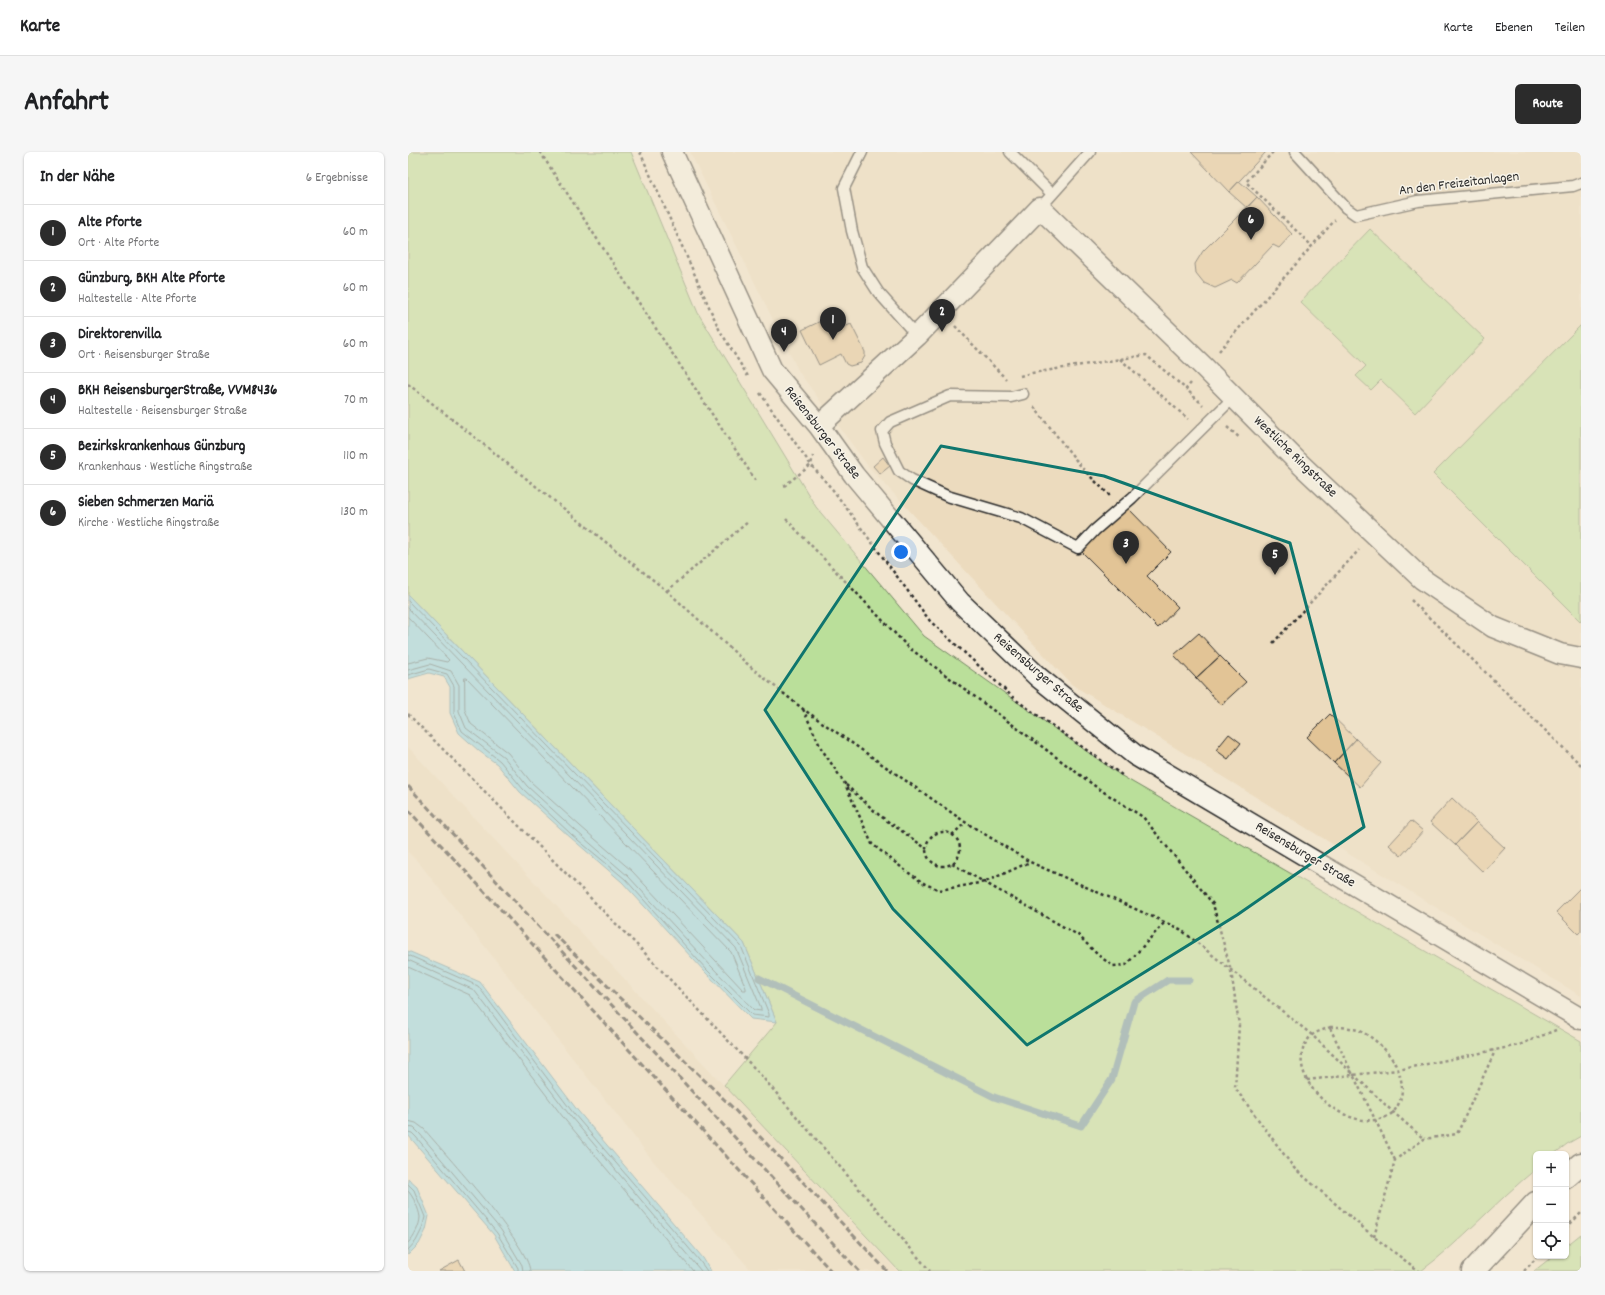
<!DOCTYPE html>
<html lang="de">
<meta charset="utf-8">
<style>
:root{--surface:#fff;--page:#f6f6f6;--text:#202124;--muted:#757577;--line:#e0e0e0;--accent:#2b2b2b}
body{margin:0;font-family:Dekko,sans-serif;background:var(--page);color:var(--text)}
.controls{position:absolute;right:12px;bottom:12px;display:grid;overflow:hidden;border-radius:6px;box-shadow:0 1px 3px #0004}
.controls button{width:36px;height:36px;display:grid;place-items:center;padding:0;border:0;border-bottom:1px solid var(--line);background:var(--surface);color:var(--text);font:20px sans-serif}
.you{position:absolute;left:493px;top:400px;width:14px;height:14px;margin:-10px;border:3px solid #fff;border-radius:50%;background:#1a73e8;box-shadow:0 0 0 6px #1a73e833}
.badge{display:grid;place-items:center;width:26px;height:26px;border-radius:50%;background:var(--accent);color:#fff;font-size:13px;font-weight:700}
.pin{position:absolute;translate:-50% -33px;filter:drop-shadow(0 1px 2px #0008)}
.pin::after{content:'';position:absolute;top:21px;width:14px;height:12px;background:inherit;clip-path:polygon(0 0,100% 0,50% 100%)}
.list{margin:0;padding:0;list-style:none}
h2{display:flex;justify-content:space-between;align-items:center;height:52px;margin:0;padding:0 16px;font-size:17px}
h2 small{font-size:13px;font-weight:400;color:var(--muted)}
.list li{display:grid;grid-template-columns:26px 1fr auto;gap:12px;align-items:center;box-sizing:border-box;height:56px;padding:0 16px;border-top:1px solid var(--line)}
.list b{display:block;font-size:15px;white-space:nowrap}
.list p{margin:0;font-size:13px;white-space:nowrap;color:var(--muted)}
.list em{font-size:13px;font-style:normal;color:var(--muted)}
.icon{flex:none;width:22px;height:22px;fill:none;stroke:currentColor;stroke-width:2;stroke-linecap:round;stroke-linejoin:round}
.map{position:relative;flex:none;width:1173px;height:1119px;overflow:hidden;border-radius:6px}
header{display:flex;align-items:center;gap:24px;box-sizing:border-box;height:56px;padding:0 20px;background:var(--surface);border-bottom:1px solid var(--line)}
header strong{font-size:19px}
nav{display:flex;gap:22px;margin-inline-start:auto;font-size:14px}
.intro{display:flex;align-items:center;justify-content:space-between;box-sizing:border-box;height:96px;padding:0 24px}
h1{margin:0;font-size:28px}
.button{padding:10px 18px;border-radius:6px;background:var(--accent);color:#fff;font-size:14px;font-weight:700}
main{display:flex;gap:24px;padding:0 24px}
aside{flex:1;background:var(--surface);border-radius:6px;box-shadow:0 1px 3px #0004}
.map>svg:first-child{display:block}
.built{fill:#ecdbbe}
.green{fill:#badf9a;stroke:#728562}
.water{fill:#8bd5ec;stroke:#65919f}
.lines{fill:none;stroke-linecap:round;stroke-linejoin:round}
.shore{stroke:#516f78;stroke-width:1}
.stream{stroke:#65919f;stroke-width:7}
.building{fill:#e2c496;stroke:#2b2b2b}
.service-casing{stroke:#2b2b2b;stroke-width:13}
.minor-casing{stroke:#2b2b2b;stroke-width:23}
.primary-casing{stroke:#2b2b2b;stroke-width:25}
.path{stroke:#2b2b2b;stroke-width:2.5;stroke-dasharray:3 3;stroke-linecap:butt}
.service{stroke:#f7f3e8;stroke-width:10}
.minor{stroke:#f7f3e8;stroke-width:20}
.primary{stroke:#f7f3e8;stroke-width:22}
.rail{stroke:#2b2b2b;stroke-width:3;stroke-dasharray:6 3;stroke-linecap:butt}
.marked{fill:none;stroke:#0f766e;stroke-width:3;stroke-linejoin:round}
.labels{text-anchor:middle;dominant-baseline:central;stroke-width:3;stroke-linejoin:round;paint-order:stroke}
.street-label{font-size:14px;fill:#2b2b2b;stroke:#f7f3e8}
</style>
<header>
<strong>Karte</strong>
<nav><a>Karte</a><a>Ebenen</a><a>Teilen</a></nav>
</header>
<div class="intro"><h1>Anfahrt</h1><a class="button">Route</a></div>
<main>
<aside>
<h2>In der Nähe<small>6 Ergebnisse</small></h2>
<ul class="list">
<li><span class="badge">1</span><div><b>Alte Pforte</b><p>Ort · Alte Pforte</p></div><em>60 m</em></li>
<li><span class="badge">2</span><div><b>Günzburg, BKH Alte Pforte</b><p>Haltestelle · Alte Pforte</p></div><em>60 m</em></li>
<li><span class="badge">3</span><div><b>Direktorenvilla</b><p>Ort · Reisensburger Straße</p></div><em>60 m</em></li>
<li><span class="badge">4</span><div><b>BKH ReisensburgerStraße, VVM8436</b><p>Haltestelle · Reisensburger Straße</p></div><em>70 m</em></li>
<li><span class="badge">5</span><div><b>Bezirkskrankenhaus Günzburg</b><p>Krankenhaus · Westliche Ringstraße</p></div><em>110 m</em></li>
<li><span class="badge">6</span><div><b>Sieben Schmerzen Mariä</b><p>Kirche · Westliche Ringstraße</p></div><em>130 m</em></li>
</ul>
</aside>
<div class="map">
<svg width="1173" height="1119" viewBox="0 0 1173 1119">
<rect width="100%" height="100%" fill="#f1e5cf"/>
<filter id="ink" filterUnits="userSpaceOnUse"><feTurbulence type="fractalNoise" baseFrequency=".025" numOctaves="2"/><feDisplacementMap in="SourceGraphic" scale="8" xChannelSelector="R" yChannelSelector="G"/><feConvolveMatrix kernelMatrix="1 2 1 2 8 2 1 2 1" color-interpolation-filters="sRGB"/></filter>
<g filter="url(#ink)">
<path class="built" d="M282,0H1173V844L663,532L460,314L391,220Z
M0,595L489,1119H344L246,1010L12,712L0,700Z"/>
<path class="green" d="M0,0H223L290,161L408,355L516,484L712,623L1173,889V984L1159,992L1146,1002H1128V1017C1088,1049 1054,1089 1013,1119H491L316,933L369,870L336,791L0,443Z
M962,77L1077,187L1007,261L973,228L963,238L948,224L958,214L892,150Z
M1173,173V470L1025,322Z
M1173,1082V1119H1126L1145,1104H1158V1094Z"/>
<path class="water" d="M0,443L336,791L369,870L343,867L297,820L214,730L162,685L112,640L89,612L71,599L51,581L42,561V535L36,525L21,521L0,527Z
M0,799L72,830L170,959L295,1106L303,1119H107L86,1083L0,983Z
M0,1027L9,1035L21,1064L18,1078L11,1092L0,1103Z"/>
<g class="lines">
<path class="shore" d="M0,449L333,794L361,862V865L344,863L299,818L217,727L164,683L115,637L92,609L54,579L46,561V534L39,522L21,517L0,523
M0,456L328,796L353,856V859L346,858L303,814L220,724L168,679L119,634L96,605L58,576L51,559V533L43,519L22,512L0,518
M0,465L41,508L39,510L20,506L0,511
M57,526H59L323,800L338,836V838H335L224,719L172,674L123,630L100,601L63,572L57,558Z
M0,803L70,834L166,962L291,1108L299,1119
M0,808L66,838L163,965L293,1119
M0,815L62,843L158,969L285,1119
M0,969L8,971L16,977C36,1001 121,1093 122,1119
M0,975L6,976L12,982L93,1078L114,1113L115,1119
M0,980L4,981L8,985L89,1081L110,1116V1119
M0,1032L6,1038L17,1065L14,1077L8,1089L0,1098
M0,1039C5,1044 11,1057 12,1065C12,1073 6,1085 0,1091"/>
<path class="stream" d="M351,826L586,945L673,974L704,927L726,850L760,828H781"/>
</g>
<path class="building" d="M783,0H858L821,40Z
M831,29L849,45L839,56L821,40Z
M849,45L884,82L871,96L865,93L829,131L824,128L807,136L796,131L788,121L787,112L795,99Z
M417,167L423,181L443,172L457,200V204L453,211L442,214L438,212L433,202L411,213L394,178Z
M475,305L482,314L472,322L465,314Z
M718,354L763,400L739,424L770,455L750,476L673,399Z
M791,481L812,504L788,526L766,503Z
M812,504L838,530L813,553L788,526Z
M922,562L948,587L926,611L899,585Z
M821,582L833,591L820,607L808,598Z
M948,587L973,611L952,635L926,611Z
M1044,646L1069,670L1047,693L1022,670Z
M1003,669L1015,679L993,704L981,693Z
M1069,670L1097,696L1075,720L1047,693Z
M1172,736L1173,737V779L1170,782L1148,760Z
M51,1108L57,1119H31Z"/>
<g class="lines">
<defs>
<path id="service" d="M454,0L436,36L444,79L454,115L470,140L509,184
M602,0L644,42
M887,0L938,56L948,63L1010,49L1165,34L1173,31
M632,56L682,0
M615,242L603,245L542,244L482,270L474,279L477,291L491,319L504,328L539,344L613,366L670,396L687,378L724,346L826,245"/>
<path id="minor" d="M264,0L364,218L411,274L446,323L552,450L630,525L727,603L1173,867
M411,274L509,184L632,56L796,215L888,308L1014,427L1085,475L1152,502L1173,506"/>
<path id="primary" d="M1158,1025L1173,1012
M1065,1119L1128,1051"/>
</defs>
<use href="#service" class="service-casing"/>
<use href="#minor" class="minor-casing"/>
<use href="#primary" class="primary-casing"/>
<path class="path" d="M132,0L348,329
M232,0L311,177L341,226
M865,0L838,30L904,94
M547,174L598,227
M811,199L927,68
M712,207L780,267
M612,224L624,221L738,203L778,237
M783,231L778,237L795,253
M0,232L259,439L345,517L395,557L557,670L622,710L772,777L904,883L985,960L1016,987
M352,241L403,313L425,338L522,469L608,548L714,623
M626,255L675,317L702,344
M819,275L832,286
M376,334L403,313L405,304
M378,367L500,495L691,637L735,665L805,752L823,819L831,873L827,936L886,1016L966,1085L1011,1119
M259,439L341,369
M1003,448L1173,613
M865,491L951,398
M395,557L413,596L437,632L464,692L498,719L517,732L532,738L577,730L622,710
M0,562L232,796L350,920L522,1119
M438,633L471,663L519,697
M518 697a17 17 0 1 1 34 0a17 17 0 1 1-34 0Z
M544,683L557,671
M544,712L670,783L690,803L705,814L718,813L756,771
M922,875C932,875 943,875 952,879C980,892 1007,930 987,958C984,963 976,966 971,967C931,978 870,919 903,884C907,880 916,878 922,875Z
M922,876L987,1008
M899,928L990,918L1087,898L1111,893L1148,878
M1158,1076L1173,1061
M966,1085L987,1008L1016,987L1049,982L1087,899
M1116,1119L1130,1104"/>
<use href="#service" class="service"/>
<use href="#minor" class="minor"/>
<use href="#primary" class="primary"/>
<path class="rail" d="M0,634L451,1119
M0,658L64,726L423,1119
M146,782L322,953L479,1119"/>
</g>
</g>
<path d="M0 0H1173V1119H0ZM533,294L696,324L882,391L956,675L829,763L619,893L485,757L357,558Z" fill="#f1e5cf" fill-opacity=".55" fill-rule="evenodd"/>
<path class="marked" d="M533,294L696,324L882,391L956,675L829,763L619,893L485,757L357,558Z"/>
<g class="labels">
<g class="street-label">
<text transform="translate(1051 32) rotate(-7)">An den Freizeitanlagen</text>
<text transform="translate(414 281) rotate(52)">Reisensburger Straße</text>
<text transform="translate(887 305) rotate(44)">Westliche Ringstraße</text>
<text transform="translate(630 521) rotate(41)">Reisensburger Straße</text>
<text transform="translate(897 703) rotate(31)">Reisensburger Straße</text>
</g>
</g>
</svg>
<div class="controls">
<button>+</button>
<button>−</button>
<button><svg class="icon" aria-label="locate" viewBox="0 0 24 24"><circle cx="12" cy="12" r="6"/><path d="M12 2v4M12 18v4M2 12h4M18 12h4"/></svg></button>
</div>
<div class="you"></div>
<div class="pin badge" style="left:425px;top:188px">1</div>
<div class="pin badge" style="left:534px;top:180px">2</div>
<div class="pin badge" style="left:718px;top:412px">3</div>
<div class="pin badge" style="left:376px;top:200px">4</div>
<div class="pin badge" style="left:867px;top:423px">5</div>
<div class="pin badge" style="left:843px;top:88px">6</div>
</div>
</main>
